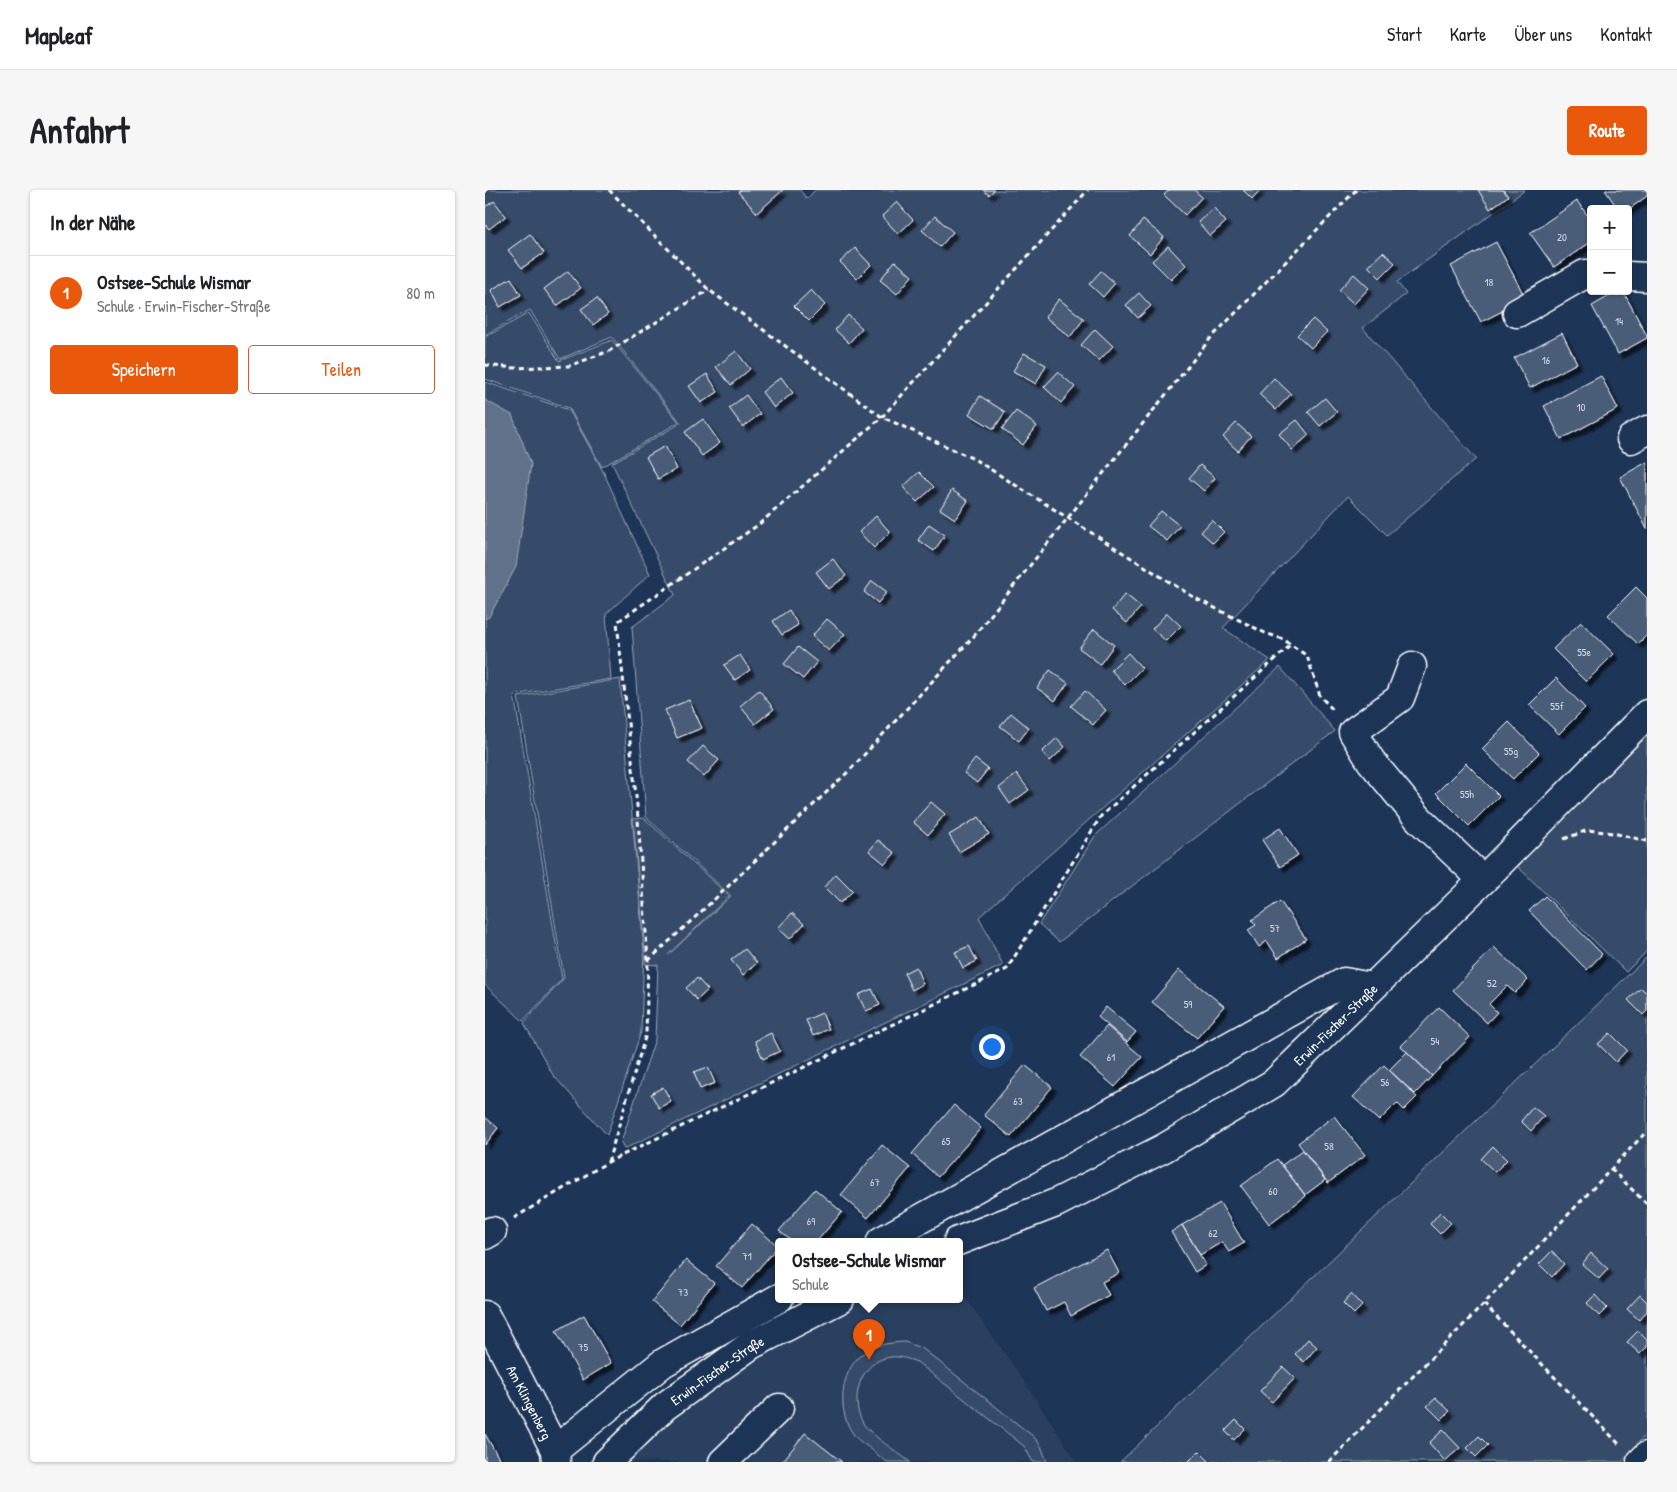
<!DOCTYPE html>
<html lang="de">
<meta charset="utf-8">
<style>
:root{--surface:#fff;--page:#f6f6f6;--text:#202124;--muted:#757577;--line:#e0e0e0;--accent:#ea580c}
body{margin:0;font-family:"Patrick Hand",sans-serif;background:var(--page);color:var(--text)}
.controls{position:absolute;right:15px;top:15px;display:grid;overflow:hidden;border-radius:5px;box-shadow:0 1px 4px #0004}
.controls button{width:45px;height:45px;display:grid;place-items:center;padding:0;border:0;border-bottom:1px solid var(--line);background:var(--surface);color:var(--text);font:25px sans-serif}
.you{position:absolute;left:506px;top:856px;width:18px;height:18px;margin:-12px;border:4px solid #fff;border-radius:50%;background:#1a73e8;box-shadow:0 0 0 8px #1a73e833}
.badge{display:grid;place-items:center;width:32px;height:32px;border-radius:50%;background:var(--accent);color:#fff;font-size:16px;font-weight:700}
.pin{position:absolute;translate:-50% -41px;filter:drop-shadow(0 1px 2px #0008)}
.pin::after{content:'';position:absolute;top:26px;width:18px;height:15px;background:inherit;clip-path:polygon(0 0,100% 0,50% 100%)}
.popup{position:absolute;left:290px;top:1048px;width:188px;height:65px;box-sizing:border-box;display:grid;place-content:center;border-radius:5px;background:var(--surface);filter:drop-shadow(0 1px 4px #0005);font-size:16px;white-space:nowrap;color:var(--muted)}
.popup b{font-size:19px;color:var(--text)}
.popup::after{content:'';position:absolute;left:50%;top:100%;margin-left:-10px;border:10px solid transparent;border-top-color:var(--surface)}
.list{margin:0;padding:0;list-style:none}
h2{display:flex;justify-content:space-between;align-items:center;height:65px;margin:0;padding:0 20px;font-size:21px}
h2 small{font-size:16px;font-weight:400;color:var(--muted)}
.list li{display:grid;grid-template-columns:32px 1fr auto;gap:15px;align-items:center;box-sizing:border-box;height:75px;padding:0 20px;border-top:1px solid var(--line)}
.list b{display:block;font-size:19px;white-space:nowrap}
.list p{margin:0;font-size:16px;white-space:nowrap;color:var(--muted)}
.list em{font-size:16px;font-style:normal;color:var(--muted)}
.actions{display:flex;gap:10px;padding:15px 20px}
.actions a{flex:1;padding:11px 0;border:1px solid var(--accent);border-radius:5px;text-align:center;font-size:18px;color:var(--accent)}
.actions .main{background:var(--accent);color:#fff}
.map{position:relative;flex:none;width:1162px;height:1272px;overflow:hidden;border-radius:5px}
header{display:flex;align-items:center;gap:30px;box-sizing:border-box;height:70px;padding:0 25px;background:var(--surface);border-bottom:1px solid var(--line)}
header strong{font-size:24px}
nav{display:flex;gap:28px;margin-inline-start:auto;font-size:18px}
.intro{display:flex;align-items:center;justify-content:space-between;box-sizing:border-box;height:120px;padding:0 30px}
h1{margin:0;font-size:35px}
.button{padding:12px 22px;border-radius:5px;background:var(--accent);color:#fff;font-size:18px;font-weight:700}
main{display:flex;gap:30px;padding:0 30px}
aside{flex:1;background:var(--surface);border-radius:5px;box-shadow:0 1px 4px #0004}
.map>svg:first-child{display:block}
.built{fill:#2a4161}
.green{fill:#364b69;stroke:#9aa5b4}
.water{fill:#617289;stroke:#a0aab8}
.building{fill:#4a5d79;stroke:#fff;filter:url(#shadow)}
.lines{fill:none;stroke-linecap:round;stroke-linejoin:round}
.minor-casing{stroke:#fff;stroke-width:31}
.path{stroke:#fff;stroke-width:3;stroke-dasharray:5 4;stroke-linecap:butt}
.minor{stroke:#1d3557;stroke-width:28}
.labels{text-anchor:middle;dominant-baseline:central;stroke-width:4.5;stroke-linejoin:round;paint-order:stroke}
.number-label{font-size:11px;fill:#d2d6de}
.street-label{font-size:14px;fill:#fff;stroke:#1d3557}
</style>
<header>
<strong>Mapleaf</strong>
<nav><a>Start</a><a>Karte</a><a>Über uns</a><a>Kontakt</a></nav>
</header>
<div class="intro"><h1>Anfahrt</h1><a class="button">Route</a></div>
<main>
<aside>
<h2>In der Nähe<small></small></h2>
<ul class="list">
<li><span class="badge">1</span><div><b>Ostsee-Schule Wismar</b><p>Schule · Erwin-Fischer-Straße</p></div><em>80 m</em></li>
</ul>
<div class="actions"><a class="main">Speichern</a><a>Teilen</a></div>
</aside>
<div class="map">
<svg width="1162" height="1272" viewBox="0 0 1162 1272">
<defs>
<filter id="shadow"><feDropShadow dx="4.5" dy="4.5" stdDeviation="1" flood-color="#0009"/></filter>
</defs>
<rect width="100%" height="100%" fill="#1d3557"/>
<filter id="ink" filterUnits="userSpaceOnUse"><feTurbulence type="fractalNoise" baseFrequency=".02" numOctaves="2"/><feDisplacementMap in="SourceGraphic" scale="10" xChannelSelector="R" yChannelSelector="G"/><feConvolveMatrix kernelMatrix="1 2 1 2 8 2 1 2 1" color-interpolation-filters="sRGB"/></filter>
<g filter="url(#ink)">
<path class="built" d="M474,1099L535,1185L592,1272H122L355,1109H474Z"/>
<path class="green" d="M0,0H315L322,9L330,0H1040L912,92L921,104L878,138L991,269L902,345L863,306L738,438L785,470L494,727L518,775L139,959L136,952L170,849L173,775L160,774V762L148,629L159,628L244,706L183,765L246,706L161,627L147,437L190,405L127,273L196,233L127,147L75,169L45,120L0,145Z
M44,123L74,171L127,150L194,232L117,277L84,218L0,189V147Z
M0,192L84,220L118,281L165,384L121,424L126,489L29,505L77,789L38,831L0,795Z
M795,477L850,541L574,752L554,734L610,646Z
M135,489L159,761L156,842L122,945L68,885L39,833L79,788L33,507Z
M1162,543V761L1141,782L1030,674Z
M1162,767V1243L1137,1272H635Z
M420,1152L438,1159L549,1247L556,1256L562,1272H548L539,1256L432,1172C423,1169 416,1166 406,1167C375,1170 364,1209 378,1233C384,1244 414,1263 425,1272C418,1272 408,1272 402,1272C397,1269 391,1263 387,1260C381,1255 373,1251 369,1245C352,1223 354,1183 377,1164C389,1154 404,1153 420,1152Z"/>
<path class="water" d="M0,210L27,225L46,274L31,377L4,427L0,429Z"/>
<path class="building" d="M256,0H298L272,23L253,2Z
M498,0H509L504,5Z
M684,0H709L717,7L700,25L679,5Z
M758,0H775L767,9Z
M993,0H1018L1023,6L1005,19Z
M1120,0H1162V6L1143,20L1133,19Z
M9,11L21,26L4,39L0,34V17Z
M1092,11L1106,30V52L1069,77L1045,43Z
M412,12L428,30L413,44L397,26Z
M729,18L741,32L725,46L713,32Z
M450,26L468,42L455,57L437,40Z
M658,30L679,47L665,64L645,46Z
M45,44L59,63L37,78L23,60Z
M1011,52L1041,109L996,132L966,76Z
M683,56L701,75L686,90L667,71Z
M370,58L386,75L372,89L355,72Z
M898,62L910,73L895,88L883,76Z
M410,71L427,86L412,104L395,90Z
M83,81L96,98L72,116L59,99Z
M616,81L630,93L618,107L604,94Z
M869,84L884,98L869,114L854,100Z
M26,88L36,105L15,117L6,100Z
M326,100L340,115L324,131L309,116Z
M1133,101H1138L1162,146V148L1133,164L1107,116Z
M654,103L666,116L653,128L641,115Z
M112,108L123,124L108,135L96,119Z
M574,109L599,129L585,147L560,127Z
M363,125L377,138L364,153L350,140Z
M828,129L842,142L826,158L812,145Z
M610,139L628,156L614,171L596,155Z
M1077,143L1092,173L1045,198L1029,168Z
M251,161L265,179L246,195L231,177Z
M539,163L561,175L551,194L528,181Z
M573,182L590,197L576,213L559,197Z
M222,184L233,202L216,213L204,196Z
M1116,186L1133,219L1076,249L1059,216Z
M296,187L308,203L289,218L277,202Z
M789,188L806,204L791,220L774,204Z
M261,205L275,224L258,237L244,218Z
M495,206L520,222L509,239L484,224Z
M840,208L852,222L835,236L823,222Z
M531,221L552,236L538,255L517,239Z
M218,229L235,253L217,266L200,242Z
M812,230L824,245L807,260L794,244Z
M751,233L766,246L753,261L738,247Z
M180,256L192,279L173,289L161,267Z
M1162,272V339L1135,287Z
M715,275L730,288L719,301L704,288Z
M434,282L449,297L432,312L418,297Z
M467,300L483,311L470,329L455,319Z
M676,321L695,336L682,351L663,336Z
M391,326L405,342L389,358L374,342Z
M727,330L739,342L728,353L716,342Z
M444,334L460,345L449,361L433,350Z
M348,369L361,386L344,399L331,382Z
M387,391L402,402L393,413L379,402Z
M1151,397L1162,408V445L1153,454L1123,425Z
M640,404L656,417L642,433L627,420Z
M304,420L313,435L297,445L288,431Z
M682,423L696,436L681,451L667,439Z
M342,429L360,444L344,461L327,446Z
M1096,432L1129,464L1101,492L1068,459Z
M609,439L629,455L615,474L594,458Z
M313,457L332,472L318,489L299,474Z
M643,463L657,478L640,495L626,480Z
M255,465L265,480L250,490L239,475Z
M565,480L583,493L570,511L552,498Z
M1071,488L1100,518L1074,544L1044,515Z
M274,500L289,519L270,534L255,516Z
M600,501L621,520L608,535L586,516Z
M204,510L217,538L192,548L180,520Z
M526,523L544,538L534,551L515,536Z
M1024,532L1054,563L1028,589L997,559Z
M572,548L580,557L565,571L557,562Z
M218,556L234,570L219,587L203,572Z
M490,569L503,579L492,593L479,583Z
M981,573L1014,606L984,636L951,603Z
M532,584L544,600L525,614L514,598Z
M446,612L460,624L443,645L428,632Z
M494,627L504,644L474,662L464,645Z
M795,638L813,665L795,677L777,650Z
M393,650L410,663L400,674L384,661Z
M351,684L368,701L355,713L339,697Z
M1060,706L1117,764L1102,780L1044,721Z
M795,711L821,749L793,768L782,751L774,757L763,740L771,735L767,730Z
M307,723L319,734L305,749L293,738Z
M484,756L492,771L478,778L470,762Z
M1009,757L1043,790L1030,803L1022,796L1004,814L1012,822L1002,833L968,800Z
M260,759L272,773L258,785L246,770Z
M431,777L438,794L427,800L419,783Z
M694,780L739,816L712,848L667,812Z
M212,788L223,800L212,810L201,798Z
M1156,798L1162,803V821L1158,825L1143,810Z
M387,799L395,815L381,821L373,805Z
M621,817L651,842L642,852L613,827Z
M954,817L985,847L947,886L916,856Z
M337,823L344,839L328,846L321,830Z
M622,836L657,867L630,897L595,867Z
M286,843L295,861L278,869L270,851Z
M1125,843L1142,860L1131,872L1113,854Z
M922,862L947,886L930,904L904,880Z
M540,875L567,897L526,947L499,925Z
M899,875L932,907L919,920L912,913L894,931L868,907Z
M223,877L230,893L215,899L209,882Z
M178,897L186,911L174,918L166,904Z
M469,915L496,938L453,987L427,964Z
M1048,917L1059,926L1046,941L1036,931Z
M849,926L880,965L843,993L813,953Z
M0,927L13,938L0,955Z
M397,955L425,978L383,1028L356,1005Z
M1008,956L1022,970L1010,982L996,969Z
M818,960L840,990L820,1005L797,975Z
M792,969L821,1006L784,1034L756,996Z
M330,999L357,1022L332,1051H307L294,1041Z
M735,1013L759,1053L744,1062L737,1052L715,1065L697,1035Z
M955,1022L966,1033L955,1044L945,1034Z
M267,1034L293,1056L257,1098L231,1076Z
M697,1035L721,1075L710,1082L686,1042Z
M622,1060L634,1083L617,1092L624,1105L586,1126L579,1112L561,1121L549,1098Z
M1067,1061L1079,1074L1067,1087L1054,1074Z
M1106,1063L1123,1079L1114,1089L1097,1074Z
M201,1070L229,1093L195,1135L167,1112Z
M866,1104L877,1116L869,1124L858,1113Z
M1110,1105L1122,1118L1114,1126L1102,1113Z
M1155,1105L1162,1112V1121L1154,1130L1142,1119Z
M99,1125L126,1173L98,1190L71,1141Z
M1153,1141L1162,1150V1157L1155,1164L1142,1152Z
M823,1149L832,1157L819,1172L810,1164Z
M798,1177L810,1188L787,1212L775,1201Z
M951,1208L965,1221L956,1230L942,1216Z
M751,1230L760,1239L749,1250L740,1241Z
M958,1240L975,1258L960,1271L944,1253Z
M320,1243L357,1272H297Z
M0,1244L15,1270L12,1272H0Z
M994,1246L1003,1255L991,1267L982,1258Z
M714,1261L725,1272H703Z"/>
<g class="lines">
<defs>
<g id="minor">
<path d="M1143,86L1162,87"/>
<path d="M1032,123L1100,84H1106"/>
<path d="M1146,249L1162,240"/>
<path d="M927,476L915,508L868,542L886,571L934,629L998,690"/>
<path d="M0,1045L7,1041"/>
<path d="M396,1051L859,792L887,797"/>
<path id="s1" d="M473,1051L571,1013L679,958L789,893L998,690L1162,524"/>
<path id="s2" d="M0,1125L70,1260L71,1272"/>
<path d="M70,1260L178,1173L294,1108"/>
<path id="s3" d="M122,1272L180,1216L266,1155L355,1109"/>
<path d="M238,1272L294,1218"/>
<path d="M1156,1272L1162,1266"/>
</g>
</defs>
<use href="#minor" class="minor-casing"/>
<path class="path" d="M124,0L224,100L397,227L489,269L710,408L780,443L798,449L822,466L835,506L850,522
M0,175L29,178L84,176L124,161L224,100
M1079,649L1103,640L1128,643L1162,651
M163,771L233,706L366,579L489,446L725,149L871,0
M123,972L161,844L163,771L152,615L132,432L273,335L397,227L603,0
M1126,979L1162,1014
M29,1028L123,972L522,779L616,626L806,455
M999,1114L1135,1255
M844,1272L999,1114L1162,941"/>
<use href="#minor" class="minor"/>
</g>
</g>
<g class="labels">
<g class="number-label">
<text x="1077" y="47">20</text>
<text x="1004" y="92">18</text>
<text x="1134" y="131">14</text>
<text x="1061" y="170">16</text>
<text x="1096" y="217">10</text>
<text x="1099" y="462">55e</text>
<text x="1072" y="516">55f</text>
<text x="1026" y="561">55g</text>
<text x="982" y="604">55h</text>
<text x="790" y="738">57</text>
<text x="1007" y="793">52</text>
<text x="703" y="814">59</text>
<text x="950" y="851">54</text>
<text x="626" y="867">61</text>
<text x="900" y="892">56</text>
<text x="533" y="911">63</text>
<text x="461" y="951">65</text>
<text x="844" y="956">58</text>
<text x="390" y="992">67</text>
<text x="788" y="1001">60</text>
<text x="326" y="1031">69</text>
<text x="728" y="1043">62</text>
<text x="262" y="1066">71</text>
<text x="198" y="1102">73</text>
<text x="98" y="1157">75</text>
</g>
<g class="street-label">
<text stroke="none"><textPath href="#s1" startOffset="439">Erwin-Fischer-Straße</textPath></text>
<text stroke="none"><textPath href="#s3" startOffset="144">Erwin-Fischer-Straße</textPath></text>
<text stroke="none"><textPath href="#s2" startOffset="98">Am Klingenberg</textPath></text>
</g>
</g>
</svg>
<div class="controls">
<button>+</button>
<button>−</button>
</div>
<div class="you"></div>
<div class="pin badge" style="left:384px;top:1170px">1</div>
<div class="popup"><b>Ostsee-Schule Wismar</b>Schule</div>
</div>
</main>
